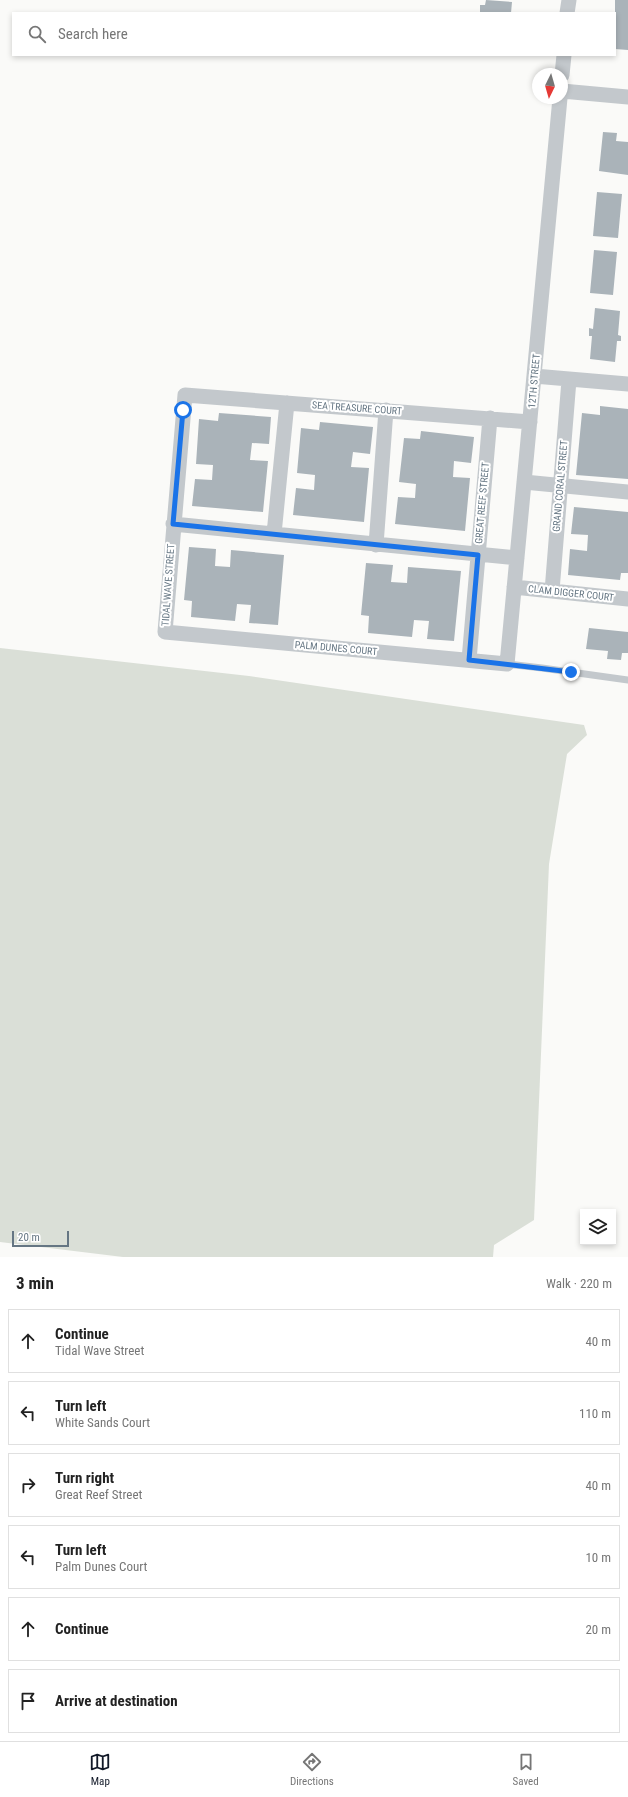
<!DOCTYPE html>
<meta charset="utf-8">
<style>
:root{--surface:#fff;--page:#f6f6f6;--text:#222;--muted:#767676;--line:#e0e0e0;--accent:#111827}
body{margin:0;font-family:"Roboto Condensed",sans-serif;background:var(--page);color:var(--text)}
.controls{position:absolute;right:12px;bottom:12px;display:grid;overflow:hidden;border-radius:0px;box-shadow:0 2px 6px #0003}
.controls button{width:36px;height:36px;display:grid;place-items:center;padding:0;border:0;border-bottom:1px solid var(--line);background:var(--surface);color:var(--text);font:20px sans-serif}
.compass{position:absolute;left:532px;top:68px;width:36px;height:36px;border-radius:50%;background:var(--surface);box-shadow:0 2px 6px #0003;rotate:185deg}
.scale{position:absolute;left:12px;bottom:10px;width:57px;box-sizing:border-box;padding-left:4px;border:2px solid #657683;border-top:0;font-size:11px;line-height:14px;white-space:nowrap;color:#657683;-webkit-text-stroke:3px #fff;paint-order:stroke}
.stop{position:absolute;width:12px;height:12px;margin:-9px;border:3px solid #1a73e8;border-radius:50%;background:#fff}
.stop.end{background:#1a73e8;border-color:#fff;box-shadow:0 1px 4px #0008}
.list{margin:0;padding:0;list-style:none}
h2{display:flex;justify-content:space-between;align-items:center;height:52px;margin:0;padding:0 16px;font-size:17px}
h2 small{font-size:13px;font-weight:400;color:var(--muted)}
.list li{display:grid;grid-template-columns:26px 1fr auto;gap:12px;align-items:center;box-sizing:border-box;height:64px;margin:0 8px 8px;padding:0 8px;border:1px solid var(--line);border-radius:0px}
.list b{display:block;font-size:15px;white-space:nowrap}
.list p{margin:0;font-size:13px;white-space:nowrap;color:var(--muted)}
.list em{font-size:13px;font-style:normal;color:var(--muted)}
.icon{flex:none;width:22px;height:22px;fill:none;stroke:currentColor;stroke-width:2;stroke-linecap:round;stroke-linejoin:round}
.map{position:relative;flex:none;width:628px;height:1257px;overflow:hidden}
.search{position:absolute;background:var(--surface);box-shadow:0 2px 6px #0003;left:12px;right:12px;top:12px;height:44px;display:flex;align-items:center;gap:10px;box-sizing:border-box;padding:0 14px;border-radius:0px;color:var(--muted);font-size:15px}
.sheet{height:484px;background:var(--surface)}
nav{display:flex;justify-content:space-around;align-items:center;box-sizing:border-box;height:56px;border-top:1px solid var(--line);background:var(--surface);font-size:11px;color:var(--muted)}
nav a{display:grid;justify-items:center;gap:2px}
nav .on{color:var(--accent)}
.map>svg:first-child{display:block}
.green{fill:#dadfd7}
.building{fill:#aab3b9}
.lines{fill:none;stroke-linecap:round;stroke-linejoin:round}
.lane{stroke:#c3c8cc;stroke-width:7}
.street{stroke:#c3c8cc;stroke-width:15}
.route{stroke:#1a73e8;stroke-width:5}
.labels{text-anchor:middle;dominant-baseline:central;stroke-width:4;stroke-linejoin:round;paint-order:stroke}
.street-label{font-size:10px;fill:#657683;stroke:#fff}
</style>
<div class="map">
<svg width="628" height="1257" viewBox="0 0 628 1257">
<rect width="100%" height="100%" fill="#fafaf8"/>
<path class="green" d="M0,648L249,676L584,725L587,735L567,754L549,864L534,1220L494,1245L493,1257H123L0,1242Z"/>
<path class="building" d="M486,0L512,2L511,13H480V5H485Z
M615,0H628V50L615,49Z
M603,132L617,133L616,141L628,142V175L599,171Z
M597,192L622,194L618,238L593,236Z
M594,250L617,252L613,295L590,293Z
M595,308L620,311L618,335L621,336V341H617L615,362L590,359L592,336H589V328L593,329Z
M600,406L628,409V479L576,475L582,413L600,415Z
M219,413L271,417L269,444L252,443L250,460L268,461L263,512L192,506L195,479L212,480L213,465L196,464L199,419L218,421Z
M320,422L373,427L370,454L353,452L351,467L369,468L364,522L293,515L296,488L314,490L315,475L297,473L301,428L319,430Z
M421,431L474,437L471,463L454,461L453,477L470,478L465,531L395,524L398,497L415,498L416,484L399,482L404,438L420,439Z
M574,507L628,512V573H621L620,580L568,575L570,549L587,551L588,535L571,534Z
M189,547L216,549L215,566L230,567L231,550L284,555L278,625L249,623L251,605L237,604L235,621L191,617L192,601L184,600Z
M366,563L393,565L391,582L407,583L408,567L461,571L454,641L427,639L429,621L414,620L412,637L368,633L369,616L361,615Z
M589,628L628,632V653H622L621,660L607,659L608,651L586,649Z"/>
<g class="lines">
<path class="lane" d="M507,664L542,668L628,680"/>
<path class="street" d="M567,13L569,0
M562,75L564,55
M562,91L628,97
M534,376L628,384
M530,422L185,395L165,632L507,664L560,98
M524,482L628,492
M173,524L517,558
M274,534L287,403
M376,545L386,410
M514,587L628,599
M552,591L569,380
M469,660L490,418"/>
</g>
<g class="lines">
<path class="route" d="M183,410L173,524L478,555L469,660L571,672"/>
</g>
<g class="labels">
<g class="street-label">
<text transform="translate(534 381) rotate(-85)">12TH STREET</text>
<text transform="translate(357 408) rotate(4)">SEA TREASURE COURT</text>
<text transform="translate(560 486) rotate(-85)">GRAND CORAL STREET</text>
<text transform="translate(482 503) rotate(-85)">GREAT REEF STREET</text>
<text transform="translate(168 585) rotate(-86)">TIDAL WAVE STREET</text>
<text transform="translate(571 593) rotate(6)">CLAM DIGGER COURT</text>
<text transform="translate(336 648) rotate(5)">PALM DUNES COURT</text>
</g>
</g>
</svg>
<div class="controls">
<button><svg class="icon" aria-label="layers" viewBox="0 0 24 24"><path d="M12 4l9 5-9 5-9-5zM3 14l9 5 9-5"/></svg></button>
</div>
<svg class="compass" viewBox="-18 -18 36 36"><path d="M0-13l5 13h-10z" fill="#e53935"/><path d="M0 13l5-13h-10z" fill="#767676"/></svg>
<div class="scale">20 m</div>
<div class="stop" style="left:183px;top:410px"></div>
<div class="stop end" style="left:571px;top:672px"></div>
<div class="search"><svg class="icon" aria-label="search" viewBox="0 0 24 24"><circle cx="10" cy="10" r="6"/><path d="M15 15l6 6"/></svg>Search here</div>
</div>
<section class="sheet">
<h2>3 min<small>Walk · 220 m</small></h2>
<ul class="list">
<li><svg class="icon" aria-label="ahead" viewBox="0 0 24 24"><path d="M12 20V5M6 11l6-6 6 6"/></svg><div><b>Continue</b><p>Tidal Wave Street</p></div><em>40 m</em></li>
<li><svg class="icon" aria-label="left" viewBox="0 0 24 24"><path d="M17 20v-9H6M10 6l-5 5 5 5"/></svg><div><b>Turn left</b><p>White Sands Court</p></div><em>110 m</em></li>
<li><svg class="icon" aria-label="right" viewBox="0 0 24 24"><path d="M7 20v-9h11M14 6l5 5-5 5"/></svg><div><b>Turn right</b><p>Great Reef Street</p></div><em>40 m</em></li>
<li><svg class="icon" aria-label="left" viewBox="0 0 24 24"><path d="M17 20v-9H6M10 6l-5 5 5 5"/></svg><div><b>Turn left</b><p>Palm Dunes Court</p></div><em>10 m</em></li>
<li><svg class="icon" aria-label="ahead" viewBox="0 0 24 24"><path d="M12 20V5M6 11l6-6 6 6"/></svg><div><b>Continue</b></div><em>20 m</em></li>
<li><svg class="icon" aria-label="arrive" viewBox="0 0 24 24"><path d="M6 21V4h12l-3 4 3 4H6"/></svg><div><b>Arrive at destination</b></div></li>
</ul>
</section>
<nav>
<a class="on"><svg class="icon" aria-label="map" viewBox="0 0 24 24"><path d="M3 6l6-2 6 2 6-2v14l-6 2-6-2-6 2zM9 4v14M15 6v14"/></svg>Map</a>
<a><svg class="icon" aria-label="directions" viewBox="0 0 24 24"><path d="M12 3l9 9-9 9-9-9zM9 14v-3h6M13 9l2 2-2 2"/></svg>Directions</a>
<a><svg class="icon" aria-label="saved" viewBox="0 0 24 24"><path d="M7 4h10v16l-5-4-5 4z"/></svg>Saved</a>
</nav>
